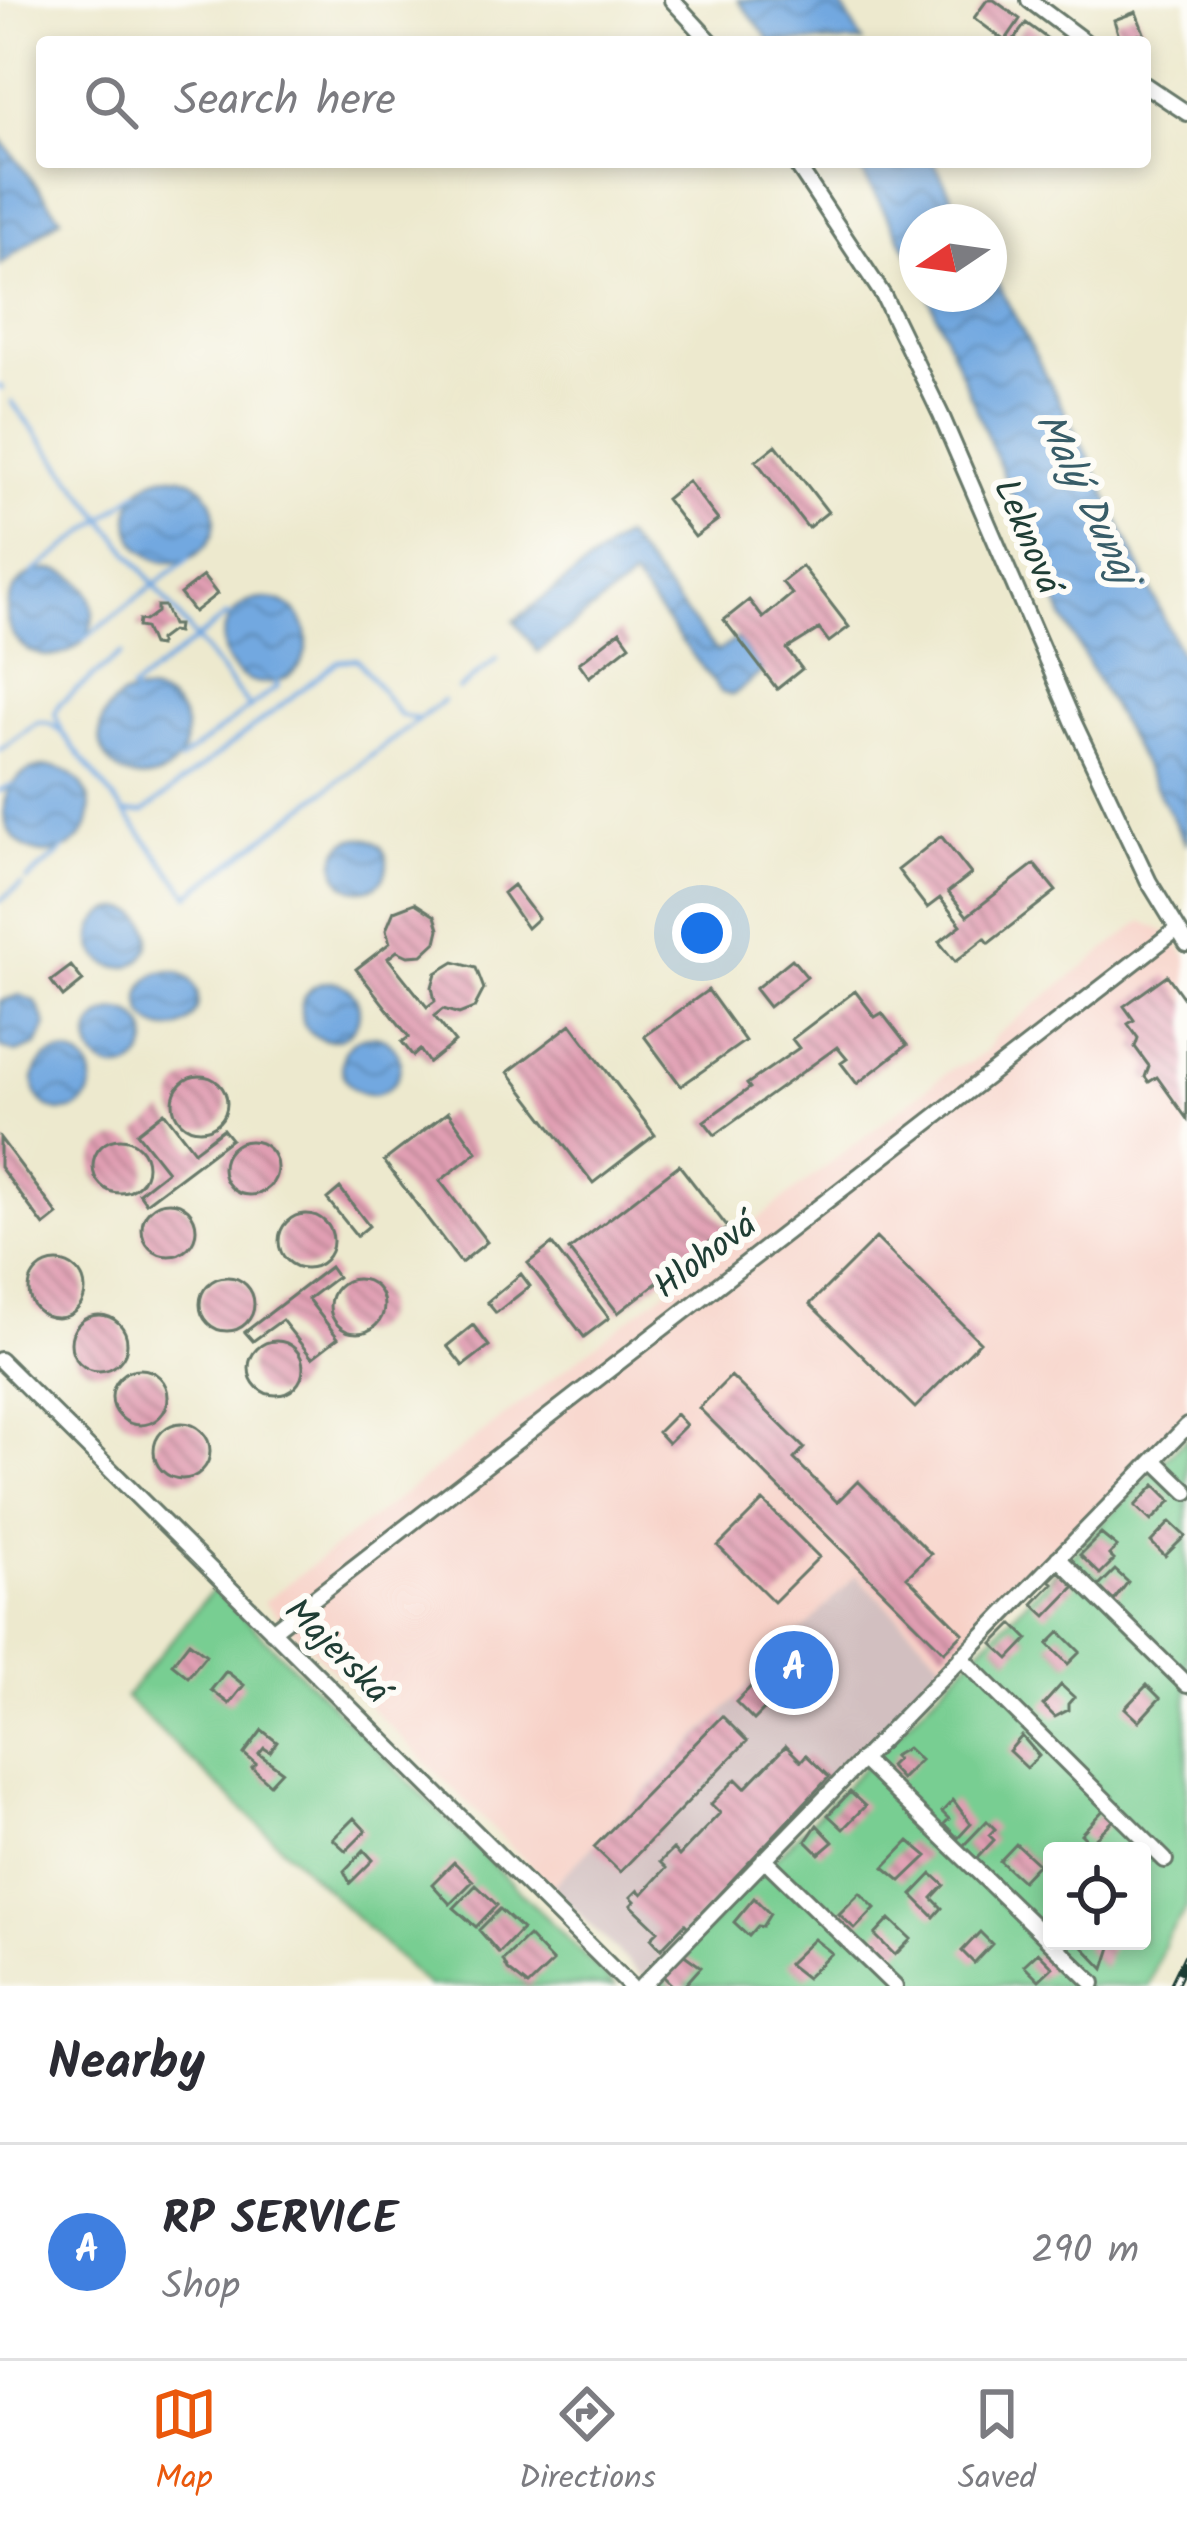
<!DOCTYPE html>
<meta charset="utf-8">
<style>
:root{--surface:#fff;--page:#f2f2f3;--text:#2b2b33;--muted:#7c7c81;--line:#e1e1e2;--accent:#ea580c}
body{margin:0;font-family:Kalam,sans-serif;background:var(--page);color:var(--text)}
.controls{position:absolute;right:36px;bottom:36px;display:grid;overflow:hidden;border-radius:12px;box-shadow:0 6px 18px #0003}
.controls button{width:108px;height:108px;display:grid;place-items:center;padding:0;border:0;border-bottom:3px solid var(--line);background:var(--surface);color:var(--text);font:60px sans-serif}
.compass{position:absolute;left:899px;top:204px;width:108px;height:108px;border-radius:50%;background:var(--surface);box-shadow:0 6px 18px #0003;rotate:257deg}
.you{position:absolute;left:702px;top:933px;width:42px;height:42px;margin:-30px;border:9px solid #fff;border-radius:50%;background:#1a73e8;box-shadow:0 0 0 18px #1a73e833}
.badge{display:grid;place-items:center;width:78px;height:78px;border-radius:50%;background:var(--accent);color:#fff;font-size:39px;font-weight:700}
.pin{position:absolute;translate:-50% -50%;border:6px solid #fff;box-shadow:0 3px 12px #0006}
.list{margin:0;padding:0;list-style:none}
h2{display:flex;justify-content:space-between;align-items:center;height:156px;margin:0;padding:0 48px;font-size:51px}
h2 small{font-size:39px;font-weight:400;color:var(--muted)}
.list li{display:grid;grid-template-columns:78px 1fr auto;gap:36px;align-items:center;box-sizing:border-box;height:216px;padding:0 48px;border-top:3px solid var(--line)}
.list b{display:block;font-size:45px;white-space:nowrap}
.list p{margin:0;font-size:39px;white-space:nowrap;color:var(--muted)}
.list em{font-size:39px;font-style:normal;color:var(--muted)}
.icon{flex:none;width:66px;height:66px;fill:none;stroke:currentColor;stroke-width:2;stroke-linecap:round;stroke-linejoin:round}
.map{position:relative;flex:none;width:1187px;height:1986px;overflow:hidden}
.search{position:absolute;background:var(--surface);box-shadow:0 6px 18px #0003;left:36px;right:36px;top:36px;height:132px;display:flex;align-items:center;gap:30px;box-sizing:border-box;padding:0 42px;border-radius:12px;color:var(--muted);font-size:45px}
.sheet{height:372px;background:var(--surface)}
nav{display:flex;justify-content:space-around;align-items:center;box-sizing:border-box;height:168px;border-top:3px solid var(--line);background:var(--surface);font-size:33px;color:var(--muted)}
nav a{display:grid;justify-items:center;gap:6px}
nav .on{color:var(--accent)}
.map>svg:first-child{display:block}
.built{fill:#f7d1c7}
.industrial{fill:#d2bfc0}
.green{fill:#78ce92;stroke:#4c8663;stroke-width:3;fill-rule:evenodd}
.water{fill:url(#water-waves);stroke:#48728a;stroke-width:3}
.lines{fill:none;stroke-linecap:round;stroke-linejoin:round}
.stream{stroke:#72a8e0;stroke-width:4.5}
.building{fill:url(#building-back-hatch)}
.minor-casing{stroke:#67796a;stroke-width:20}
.minor{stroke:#fff;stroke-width:14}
.rail-casing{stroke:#1f3d34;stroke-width:9}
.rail{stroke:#fdfcf7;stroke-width:4.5;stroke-dasharray:14;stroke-linecap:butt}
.labels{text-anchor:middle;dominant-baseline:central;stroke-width:12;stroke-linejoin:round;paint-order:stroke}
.street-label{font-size:36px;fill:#1f3d34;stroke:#fdfcf7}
.water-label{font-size:39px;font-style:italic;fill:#385d68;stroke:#fdfcf7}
</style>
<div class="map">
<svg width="1187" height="1986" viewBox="0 0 1187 1986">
<defs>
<pattern id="water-waves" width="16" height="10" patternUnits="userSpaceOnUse" patternTransform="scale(3)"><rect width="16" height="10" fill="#72a8e0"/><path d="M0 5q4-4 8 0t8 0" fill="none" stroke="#5d8ab6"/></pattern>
<pattern id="building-back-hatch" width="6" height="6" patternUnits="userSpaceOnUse" patternTransform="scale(3)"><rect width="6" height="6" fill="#e19fb3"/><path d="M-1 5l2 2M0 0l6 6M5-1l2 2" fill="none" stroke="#b68392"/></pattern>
</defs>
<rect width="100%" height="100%" fill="#fdfcf7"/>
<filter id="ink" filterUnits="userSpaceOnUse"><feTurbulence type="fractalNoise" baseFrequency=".00833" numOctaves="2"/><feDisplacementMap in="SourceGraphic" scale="24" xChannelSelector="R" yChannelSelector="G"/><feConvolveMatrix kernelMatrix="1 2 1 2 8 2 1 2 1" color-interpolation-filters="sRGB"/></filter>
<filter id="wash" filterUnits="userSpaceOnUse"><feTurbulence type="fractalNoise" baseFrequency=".004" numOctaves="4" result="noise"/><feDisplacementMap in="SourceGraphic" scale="48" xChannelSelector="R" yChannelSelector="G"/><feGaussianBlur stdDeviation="2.7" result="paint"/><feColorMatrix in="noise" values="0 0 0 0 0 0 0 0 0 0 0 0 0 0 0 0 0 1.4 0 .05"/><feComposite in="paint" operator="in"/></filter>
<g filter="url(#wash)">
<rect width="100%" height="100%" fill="#ede9ce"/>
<path class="built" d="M1142,921L1168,933L1187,957V1420L947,1666L855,1576L552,1887L264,1602L954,1067L969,1063L987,1050L995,1036Z"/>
<path class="industrial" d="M856,1575L947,1666L643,1977L552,1887Z"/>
<path class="green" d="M1187,1437V1907L1167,1937L1149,1986L651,1985ZM1052,1851H1142V1941H1052Z
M214,1588L615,1986H428L125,1697Z"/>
<path class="water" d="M738,0H838L863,42H771Z
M0,138L61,218L0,265Z
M856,162H934L965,222H917V267Z
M989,267L1089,458L1187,668V845L1063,617L928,294H989Z
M129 519a43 43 0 1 1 86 0a43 43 0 1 1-86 0Z
M624,536L717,652L738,638L763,671L733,695L722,693L633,578L538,652L514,621Z
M7 613a43 43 0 1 1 86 0a43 43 0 1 1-86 0Z
M223 641a42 42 0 1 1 84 0a42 42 0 1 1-84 0Z
M100 735a43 43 0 1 1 86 0a43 43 0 1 1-86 0Z
M4 810a43 43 0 1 1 86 0a43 43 0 1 1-86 0Z
M335 864a26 26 0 1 1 52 0a26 26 0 1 1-52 0Z
M92 938a29 29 0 1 1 58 0a29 29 0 1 1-58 0Z
M140 1000a29 29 0 1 1 58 0a29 29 0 1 1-58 0Z
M301 1011a29 29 0 1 1 58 0a29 29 0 1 1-58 0Z
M20,995L36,1002L46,1025L37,1045L16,1053L0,1047V1001Z
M89 1040a29 29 0 1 1 58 0a29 29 0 1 1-58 0Z
M342 1065a29 29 0 1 1 58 0a29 29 0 1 1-58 0Z
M34 1082a29 29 0 1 1 58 0a29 29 0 1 1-58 0Z"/>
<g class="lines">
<path class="stream" d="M0,386L2,389
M12,402L250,708
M33,573L138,492
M84,639L189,558
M459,689L497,659
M134,693L131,690L227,615L230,617
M62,731L55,714L59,704L121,654
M0,750L38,722L51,724L63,734L189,895L443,701
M179,761L278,686L276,682
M0,791L11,785
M125,813L144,812L338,661L357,659L400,715L417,719
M27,880L63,850
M0,901L21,885"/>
</g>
<g id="blocks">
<path class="building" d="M987,0H994L1020,19L1005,41L974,18Z
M1136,12L1144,33L1124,40L1123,36L1119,37L1114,20Z
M1026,23L1052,42H1012Z
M776,445L828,512L808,528L756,461Z
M688,481L718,520L695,537L666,499Z
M802,566L849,627L829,642L819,629L787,649L802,669L777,689L724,620L749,600L763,618L792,594L782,582Z
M203,576L217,594L194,612L180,594Z
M157,606H164L172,625H178L177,632L171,631L159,640V646L152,645L145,628L138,627L139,620L145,621L157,612Z
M620,631L630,645L589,677L579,663Z
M941,836L971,874L948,892L967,916L1034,864L1056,891L989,943L985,938L955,962L939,942L961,925L940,898L927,908L898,870Z
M513,885L538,918L527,928L503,893Z
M415,903L435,916L439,929L436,942L422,955L408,956L397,951L388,958L427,1007L435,1001L432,987L436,973L454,962L476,968L484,989L474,1008L459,1014L443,1009L434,1016L455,1042L429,1063L420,1050L413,1056L402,1042L409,1037L356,969L390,943L386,930L394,911Z
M792,959L807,977L769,1007L755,989Z
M71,966L83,981L63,997L51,981Z
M1167,975L1187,1003V1119L1157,1077L1149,1082L1145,1077L1149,1066L1135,1047L1138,1038L1128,1024L1134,1020L1124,1006Z
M708,990L745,1041L681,1086L644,1036Z
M855,991L875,1017L882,1013L907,1045L857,1084L841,1063L847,1059L837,1047L715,1135L704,1121L750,1088L747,1084L799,1048L792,1039Z
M571,1024L655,1135L593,1183L508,1072Z
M173 1103a27 27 0 1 1 54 0a27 27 0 1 1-54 0Z
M164,1112L194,1151L223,1129L231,1139L146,1203L139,1193L167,1171L137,1133Z
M448,1112L477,1152L440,1181L487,1242L461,1263L384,1161Z
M0,1138L58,1215L44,1226L0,1167Z
M93 1166a27 27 0 1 1 54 0a27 27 0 1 1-54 0Z
M223 1168a27 27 0 1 1 54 0a27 27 0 1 1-54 0Z
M679,1165L728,1228L618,1313L569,1250Z
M340,1188L369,1226L357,1236L327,1199Z
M142 1229a27 27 0 1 1 54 0a27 27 0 1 1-54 0Z
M279 1241a27 27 0 1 1 54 0a27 27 0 1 1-54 0Z
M876,1238L980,1342L915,1408L810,1304Z
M552,1244L609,1318L584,1337L528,1263Z
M29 1290a28 28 0 1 1 56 0a28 28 0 1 1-56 0Z
M330,1267L337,1277L308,1299L338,1338L312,1358L282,1320L253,1341L245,1332Z
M521,1274L530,1286L496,1313L487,1302Z
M200 1304a27 27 0 1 1 54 0a27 27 0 1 1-54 0Z
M330 1306a27 27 0 1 1 54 0a27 27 0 1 1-54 0Z
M71 1343a28 28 0 1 1 56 0a28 28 0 1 1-56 0Z
M473,1325L489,1346L463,1366L447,1346Z
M249 1368a27 27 0 1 1 54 0a27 27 0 1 1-54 0Z
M112 1397a28 28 0 1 1 56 0a28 28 0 1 1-56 0Z
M731,1376L804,1448L794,1459L837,1502L858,1481L931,1554L907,1577L963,1633L944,1652L699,1408Z
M676,1414L686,1425L668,1443L658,1432Z
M154 1451a28 28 0 1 1 56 0a28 28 0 1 1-56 0Z
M1155,1485L1171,1501L1151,1521L1135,1506Z
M763,1501L819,1557L774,1602L718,1546Z
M1170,1522L1185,1536L1165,1556L1151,1542Z
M1101,1534L1117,1547L1109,1555L1114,1560L1100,1574L1080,1555Z
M1115,1570L1128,1582L1112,1603L1097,1588Z
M1059,1571L1075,1586L1046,1616L1033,1604L1053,1583L1050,1580Z
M1013,1624L1028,1639L1009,1659L993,1644Z
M1060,1632L1080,1652L1068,1664L1048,1644Z
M801,1635L820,1653L754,1720L736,1702Z
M189,1642L206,1655L188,1677L172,1664Z
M226,1671L244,1685L229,1704L211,1690Z
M1061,1685L1074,1697L1068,1704V1710L1055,1717L1043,1705Z
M1147,1685L1160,1698L1139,1721L1125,1708Z
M722,1716L747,1741L620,1872L594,1847Z
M262,1730L277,1742L270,1752L264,1748L259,1754L282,1771L270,1784L252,1768L256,1764L244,1754Z
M1022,1736L1039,1756L1027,1768L1009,1751Z
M786,1746L801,1761L806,1755L829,1777L688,1927L685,1924L661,1949L651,1938L658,1931L631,1905L635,1901L631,1897L638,1890L642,1894L666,1868L660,1862L673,1849L679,1856L720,1813L711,1804L736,1779L745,1788Z
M907,1748L920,1760L901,1779L889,1766L896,1759L893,1756Z
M850,1792L865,1806L843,1829L828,1815Z
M953,1800L971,1824L958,1838L944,1824L949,1819L942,1812Z
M1106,1807L1117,1817L1090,1843L1081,1834Z
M354,1818L366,1831L346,1851L333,1839Z
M987,1821L995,1829L989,1835L994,1840L976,1859L963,1846Z
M817,1825L833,1842L819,1854L806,1841Z
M909,1841L927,1856L901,1881L884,1867Z
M1016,1844L1038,1864L1022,1881L1000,1861Z
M364,1850L373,1860L350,1883L344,1871Z
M454,1862L473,1881L450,1904L432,1884Z
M932,1874L944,1885L932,1898L942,1908L934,1917L912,1895Z
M476,1885L497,1905L476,1927L454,1908Z
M860,1893L875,1908L855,1929L839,1914Z
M754,1898L770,1914L762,1927L758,1926L749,1936L734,1922Z
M500,1909L522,1929L499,1953L479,1930Z
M890,1919L911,1939L895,1955L875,1935Z
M980,1932L992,1944L974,1963L962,1951Z
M528,1936L553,1962L528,1986L508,1970L503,1960Z
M814,1939L832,1953L806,1978L788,1964Z
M1091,1941H1113L1104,1969L1084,1948Z
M1038,1952L1053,1967L1039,1980L1024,1965Z
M683,1954L701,1967L684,1986H673L662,1975Z"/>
</g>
</g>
<g filter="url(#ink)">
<use href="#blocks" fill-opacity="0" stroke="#67796a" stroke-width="3"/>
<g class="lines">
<defs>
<path id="minor" d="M672,0L711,42
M1029,0L1085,42
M1145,85L1187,113
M795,162L883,295L941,415L1073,721L1149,882L1187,944
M0,1360L630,1986
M1154,1460L1187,1492
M1058,1558L1187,1685
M272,1631L1176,930
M961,1657L1165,1860
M862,1759L1093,1983
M764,1859L895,1986
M642,1986L1187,1426"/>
</defs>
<use href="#minor" class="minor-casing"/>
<use href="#minor" class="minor"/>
<defs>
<path id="rail" d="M1173,1986L1187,1957"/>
</defs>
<use href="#rail" class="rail-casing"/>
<use href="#rail" class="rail"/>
</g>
</g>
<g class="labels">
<g class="street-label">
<text transform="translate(1026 537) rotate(67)">Leknová</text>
<text transform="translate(706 1257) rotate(-37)">Hlohová</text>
<text transform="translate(336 1652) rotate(45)">Majerská</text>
</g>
<g class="water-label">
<text transform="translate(1085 499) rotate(64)">Malý Dunaj</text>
</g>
</g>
</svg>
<div class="controls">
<button><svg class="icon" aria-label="locate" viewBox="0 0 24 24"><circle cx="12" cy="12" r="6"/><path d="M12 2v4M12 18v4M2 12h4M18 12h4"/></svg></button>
</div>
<svg class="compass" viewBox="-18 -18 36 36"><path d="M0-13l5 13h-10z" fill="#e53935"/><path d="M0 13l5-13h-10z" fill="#7c7c81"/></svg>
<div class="you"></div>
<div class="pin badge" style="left:794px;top:1670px;background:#3f7fe0">A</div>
<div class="search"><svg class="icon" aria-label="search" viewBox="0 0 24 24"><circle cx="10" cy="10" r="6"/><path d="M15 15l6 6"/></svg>Search here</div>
</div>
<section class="sheet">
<h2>Nearby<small></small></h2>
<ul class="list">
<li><span class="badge" style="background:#3f7fe0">A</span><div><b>RP SERVICE</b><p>Shop</p></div><em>290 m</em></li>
</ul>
</section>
<nav>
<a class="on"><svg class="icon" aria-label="map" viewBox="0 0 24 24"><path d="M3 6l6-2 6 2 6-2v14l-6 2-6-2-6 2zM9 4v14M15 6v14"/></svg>Map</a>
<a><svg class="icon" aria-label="directions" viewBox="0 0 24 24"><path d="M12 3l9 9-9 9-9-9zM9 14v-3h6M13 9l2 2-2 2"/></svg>Directions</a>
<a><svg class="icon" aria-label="saved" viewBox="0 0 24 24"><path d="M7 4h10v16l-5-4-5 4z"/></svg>Saved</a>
</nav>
